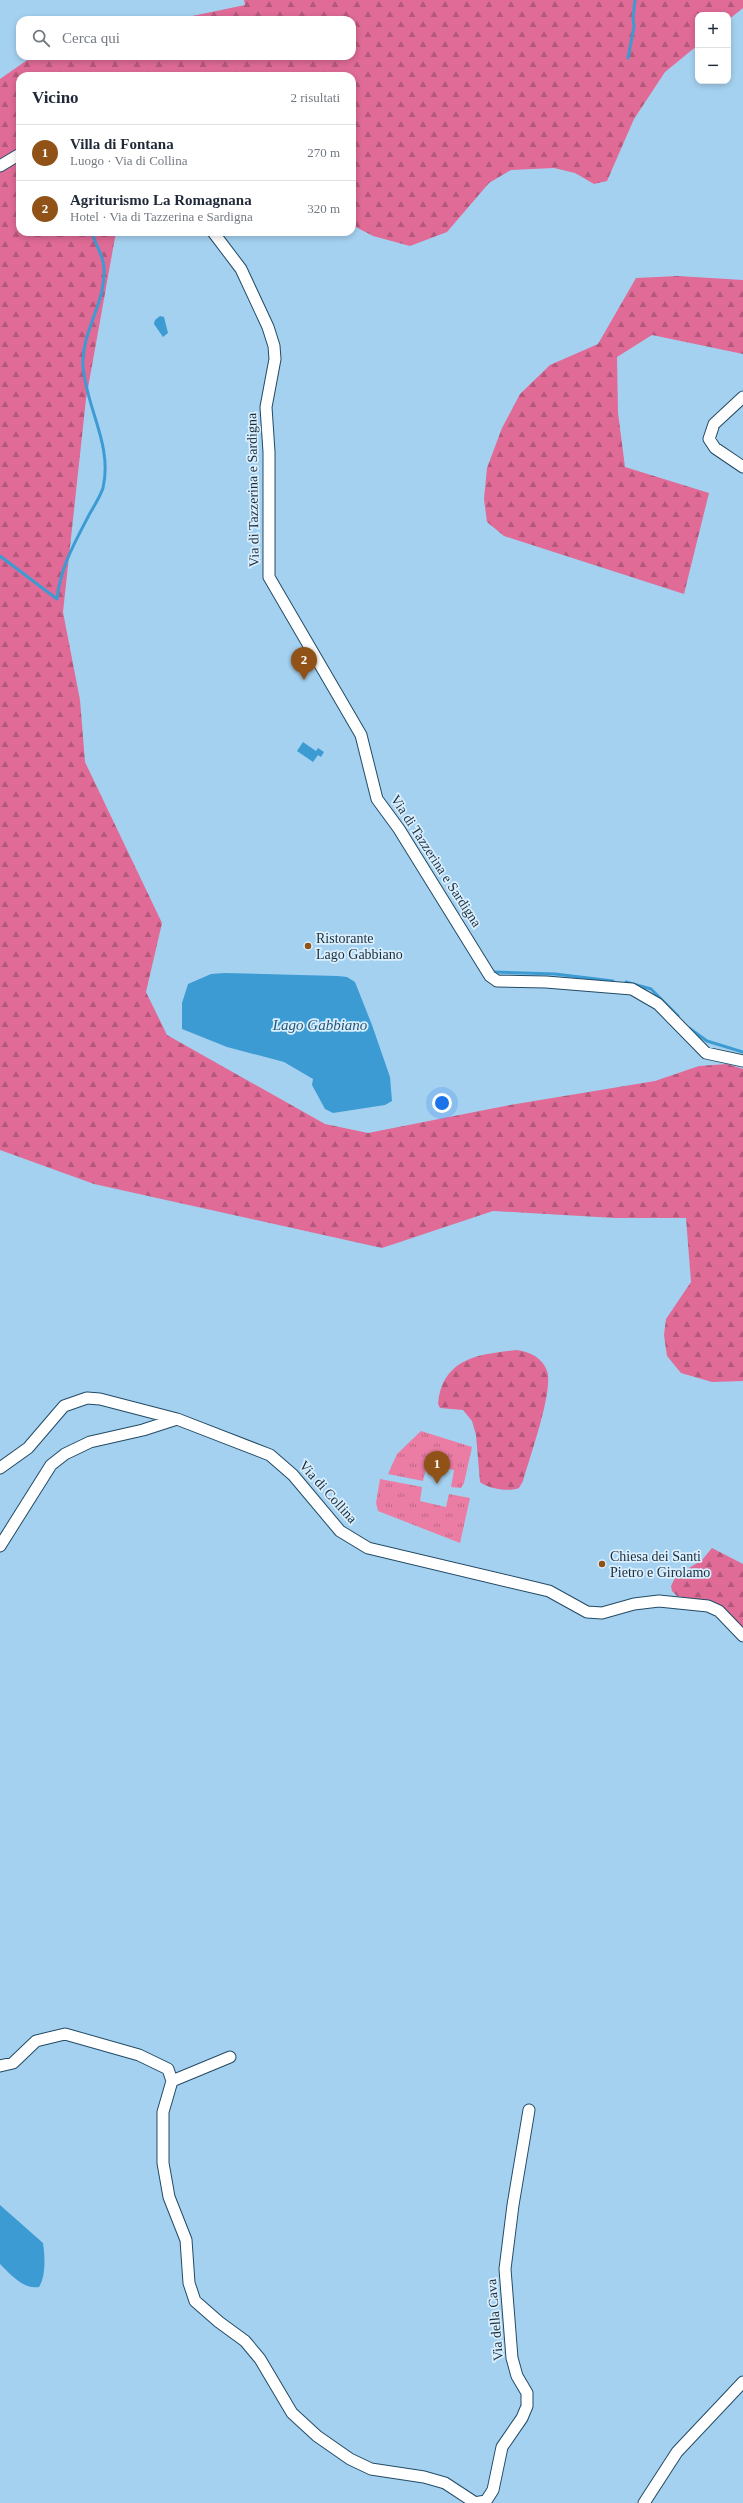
<!DOCTYPE html>
<html lang="it">
<meta charset="utf-8">
<style>
:root{--surface:#fff;--page:#f6f6f7;--text:#1f2937;--muted:#747a83;--line:#e0e1e3;--accent:#905217}
body{margin:0;font-family:Georgia,serif;background:var(--page);color:var(--text)}
.controls{position:absolute;right:12px;top:12px;display:grid;overflow:hidden;border-radius:8px;box-shadow:0 2px 6px #0003}
.controls button{width:36px;height:36px;display:grid;place-items:center;padding:0;border:0;border-bottom:1px solid var(--line);background:var(--surface);color:var(--text);font:20px sans-serif}
.you{position:absolute;left:442px;top:1103px;width:14px;height:14px;margin:-10px;border:3px solid #fff;border-radius:50%;background:#1a73e8;box-shadow:0 0 0 6px #1a73e833}
.badge{display:grid;place-items:center;width:26px;height:26px;border-radius:50%;background:var(--accent);color:#fff;font-size:13px;font-weight:700}
.pin{position:absolute;translate:-50% -33px;filter:drop-shadow(0 1px 2px #0008)}
.pin::after{content:'';position:absolute;top:21px;width:14px;height:12px;background:inherit;clip-path:polygon(0 0,100% 0,50% 100%)}
.list{margin:0;padding:0;list-style:none}
h2{display:flex;justify-content:space-between;align-items:center;height:52px;margin:0;padding:0 16px;font-size:17px}
h2 small{font-size:13px;font-weight:400;color:var(--muted)}
.list li{display:grid;grid-template-columns:26px 1fr auto;gap:12px;align-items:center;box-sizing:border-box;height:56px;padding:0 16px;border-top:1px solid var(--line)}
.list b{display:block;font-size:15px;white-space:nowrap}
.list p{margin:0;font-size:13px;white-space:nowrap;color:var(--muted)}
.list em{font-size:13px;font-style:normal;color:var(--muted)}
.icon{flex:none;width:22px;height:22px;fill:none;stroke:currentColor;stroke-width:2;stroke-linecap:round;stroke-linejoin:round}
.map{position:relative;flex:none;width:743px;height:2503px;overflow:hidden}
.search{position:absolute;background:var(--surface);box-shadow:0 2px 6px #0003;left:16px;top:16px;width:340px;height:44px;display:flex;align-items:center;gap:10px;box-sizing:border-box;padding:0 14px;border-radius:12px;color:var(--muted);font-size:15px}
.panel{position:absolute;background:var(--surface);box-shadow:0 2px 6px #0003;left:16px;top:72px;width:340px;height:164px;border-radius:12px}
.map>svg:first-child{display:block}
.grass{fill:url(#grass-tufts)}
.forest{fill:url(#forest-firs)}
.water{fill:#3d9bd3}
.lines{fill:none;stroke-linecap:round;stroke-linejoin:round}
.stream{stroke:#3d9bd3;stroke-width:3}
.street-casing{stroke:#224b65;stroke-width:13}
.street{stroke:#fff;stroke-width:11}
.poi-dot{fill:#905217;stroke:#d9efff;stroke-width:1.5}
.labels{text-anchor:middle;dominant-baseline:central;stroke-width:3.5;stroke-linejoin:round;paint-order:stroke}
.street-label{font-size:14px;fill:#1b2d38;stroke:#d9efff}
.poi-label{font-size:14px;fill:#1b2d38;stroke:#d9efff;text-anchor:start}
.water-label{font-size:15px;font-style:italic;fill:#255674;stroke:#d9efff}
</style>
<div class="map">
<svg width="743" height="2503" viewBox="0 0 743 2503">
<defs>
<pattern id="grass-tufts" width="24" height="20" patternUnits="userSpaceOnUse"><rect width="24" height="20" fill="#eb7da4"/><path d="M3 7l-1-3M5 7V3M7 7l1-3M15 17l-1-3M17 17v-4M19 17l1-3" fill="none" stroke="#be6787"/></pattern>
<pattern id="forest-firs" width="22" height="20" patternUnits="userSpaceOnUse"><rect width="22" height="20" fill="#df6b96"/><path d="M5 1l3.5 6h-7zM16 11l3.5 6h-7z" fill="#b4587b"/></pattern>
</defs>
<rect width="100%" height="100%" fill="#a5d1f0"/>
<path class="grass" d="M421,1431L472,1447L464,1483L461,1488L451,1487L454,1470L427,1464L423,1481L388,1474L397,1454Z
M380,1479L422,1487L420,1501L446,1507L449,1494L470,1498L460,1543L378,1511L376,1503Z"/>
<path class="forest" d="M244,0H743V8L728,20V15H698V45L665,72L634,119L607,181L594,184L575,173L554,168L511,170L489,183L447,232L410,246L373,236L352,225V76H20V232H116L86,399L63,612L80,700L85,762L162,923L146,992L167,1035L325,1124L368,1133L510,1105L655,1081L699,1066L727,1064L743,1069V1381L712,1382L681,1373L667,1356L664,1335L666,1319L691,1282L686,1218H615L493,1211L382,1248L94,1184L0,1150V79L33,56H352V20H173L245,5Z
M678,276L743,280V354L652,335L617,357L618,413L625,467L709,493L684,594L504,536L487,522L484,499L487,468L502,428L520,394L550,365L598,344L636,278Z
M516,1350C529,1351 543,1358 547,1371C554,1390 529,1459 523,1481L519,1488C510,1492 488,1489 480,1482L476,1435L472,1421L463,1410L440,1408L438,1404C442,1358 479,1354 516,1350Z
M712,1548L743,1564V1631L699,1600L677,1596L672,1591L671,1586L676,1576L702,1560Z"/>
<path class="water" d="M160,316L164,317L168,333L163,337L154,324L155,320Z
M303,742L316,751L318,748L324,752L321,757L318,755L313,762L297,751Z
M225,973L338,976L347,977L355,982L372,1025L390,1077L392,1101L385,1105L333,1113L325,1109L312,1085L313,1079L284,1062L227,1047L182,1029V1003L188,984L211,974Z
M0,2205L43,2243C45,2256 46,2276 39,2287C24,2290 10,2274 0,2264Z"/>
<g class="lines">
<path class="stream" d="M628,58L634,27L633,18L635,0
M0,556L57,599
M57,599C60,568 75,542 89,515C94,506 100,497 103,488C113,445 86,408 83,366C81,332 106,303 104,269C104,255 95,245 92,232
M494,972L555,974L613,981
M626,982L651,989L678,1016
M689,1028L707,1041L743,1052"/>
<defs>
<path id="street" d="M0,166L20,154
M213,232L241,269L268,327L274,346L275,359L266,407L269,452V577L361,735L377,799L399,829L490,976L497,981L546,982L632,989L658,1004L706,1053L743,1061
M743,397L714,424L709,439L715,448L743,467
M0,1468L28,1448L64,1406L87,1398L100,1399L177,1419L270,1455L293,1475L340,1531L368,1548L549,1591L587,1612L602,1613L634,1604L659,1601L708,1606L719,1611L743,1636
M0,1546L51,1465L65,1454L90,1442L143,1430L177,1419
M0,2066L13,2063L36,2041L65,2034L139,2055L168,2069L172,2081L163,2112V2163L169,2197L186,2240L189,2283L195,2301L219,2322L245,2341L260,2359L292,2413L317,2436L350,2459L371,2469L424,2477L445,2483L474,2502
M172,2081L230,2057
M474,2503L486,2501L493,2490L502,2447L522,2418L527,2406V2393L517,2376L512,2358L505,2269L513,2205L529,2110
M644,2503L677,2452L743,2382"/>
</defs>
<use href="#street" class="street-casing"/>
<use href="#street" class="street"/>
</g>
<g class="poi-dot">
<circle cx="308" cy="946" r="4"/>
<circle cx="602" cy="1564" r="4"/>
</g>
<g class="labels">
<g class="street-label">
<text transform="translate(253 490) rotate(-91)">Via di Tazzerina e Sardigna</text>
<text transform="translate(436 861) rotate(57)">Via di Tazzerina e Sardigna</text>
<text transform="translate(328 1492) rotate(48)">Via di Collina</text>
<text transform="translate(495 2320) rotate(-95)">Via della Cava</text>
</g>
<g class="poi-label">
<text x="316" y="938">Ristorante<tspan x="316" dy="16">Lago Gabbiano</tspan></text>
<text x="610" y="1556">Chiesa dei Santi<tspan x="610" dy="16">Pietro e Girolamo</tspan></text>
</g>
<g class="water-label">
<text x="320" y="1025">Lago Gabbiano</text>
</g>
</g>
</svg>
<div class="controls">
<button>+</button>
<button>−</button>
</div>
<div class="you"></div>
<div class="pin badge" style="left:437px;top:1484px">1</div>
<div class="pin badge" style="left:304px;top:680px">2</div>
<div class="search"><svg class="icon" aria-label="search" viewBox="0 0 24 24"><circle cx="10" cy="10" r="6"/><path d="M15 15l6 6"/></svg>Cerca qui</div>
<section class="panel">
<h2>Vicino<small>2 risultati</small></h2>
<ul class="list">
<li><span class="badge">1</span><div><b>Villa di Fontana</b><p>Luogo · Via di Collina</p></div><em>270 m</em></li>
<li><span class="badge">2</span><div><b>Agriturismo La Romagnana</b><p>Hotel · Via di Tazzerina e Sardigna</p></div><em>320 m</em></li>
</ul>
</section>
</div>
